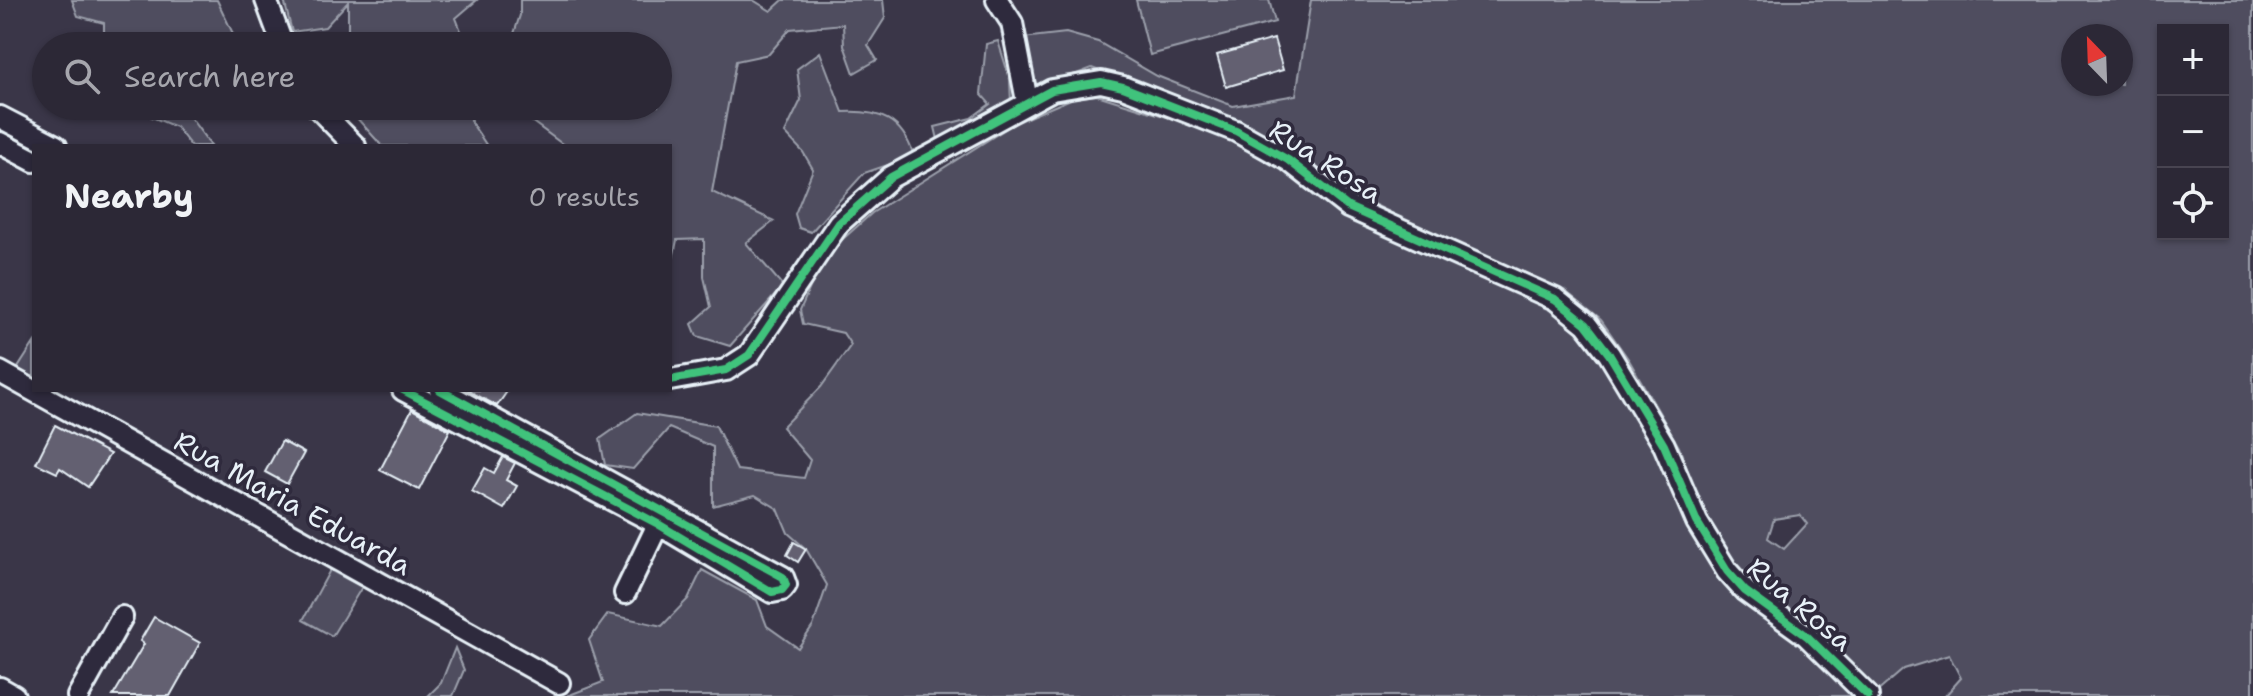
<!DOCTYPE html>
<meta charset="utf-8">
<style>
:root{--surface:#2c2836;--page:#383442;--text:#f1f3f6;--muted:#a6a6ad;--line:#484451}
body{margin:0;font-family:"Shantell Sans",sans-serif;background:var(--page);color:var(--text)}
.controls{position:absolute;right:24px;top:24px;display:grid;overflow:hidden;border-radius:0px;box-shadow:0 2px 6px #0004}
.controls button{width:72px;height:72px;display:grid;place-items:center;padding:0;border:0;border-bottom:2px solid var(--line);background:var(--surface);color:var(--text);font:40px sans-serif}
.compass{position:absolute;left:2061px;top:24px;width:72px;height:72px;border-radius:50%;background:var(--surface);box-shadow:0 2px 6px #0004;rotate:337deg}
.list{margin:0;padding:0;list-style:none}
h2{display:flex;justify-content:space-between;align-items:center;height:104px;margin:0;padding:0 32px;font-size:34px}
h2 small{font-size:26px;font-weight:400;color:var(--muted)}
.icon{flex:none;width:44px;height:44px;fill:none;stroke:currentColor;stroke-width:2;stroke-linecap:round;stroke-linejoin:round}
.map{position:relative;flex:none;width:2253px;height:696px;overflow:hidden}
.search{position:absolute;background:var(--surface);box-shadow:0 2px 6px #0004;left:32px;top:32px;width:640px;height:88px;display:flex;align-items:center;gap:20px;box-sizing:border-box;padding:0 28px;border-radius:44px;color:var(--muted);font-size:30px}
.panel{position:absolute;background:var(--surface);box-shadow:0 2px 6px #0004;left:32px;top:144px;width:640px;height:248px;border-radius:0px}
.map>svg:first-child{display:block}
.green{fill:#504e5f;stroke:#9ca0ac;stroke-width:2;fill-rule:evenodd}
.building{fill:#636171;stroke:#e8f1f8;stroke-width:2}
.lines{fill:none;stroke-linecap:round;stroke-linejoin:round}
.minor-casing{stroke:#e8f1f8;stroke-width:26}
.minor{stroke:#2f2a3d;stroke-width:20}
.cycleway-casing{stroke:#2f2a3d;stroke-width:13}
.cycleway{stroke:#40c37c;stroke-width:8}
.labels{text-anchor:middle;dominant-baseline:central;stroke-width:7;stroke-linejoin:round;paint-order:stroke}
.street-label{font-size:28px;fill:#e8f1f8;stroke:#2f2a3d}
</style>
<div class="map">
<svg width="2253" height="696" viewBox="0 0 2253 696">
<rect width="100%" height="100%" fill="#3a3648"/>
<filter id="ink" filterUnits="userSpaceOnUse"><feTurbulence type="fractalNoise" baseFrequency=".0125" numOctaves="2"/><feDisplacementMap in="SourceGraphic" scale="16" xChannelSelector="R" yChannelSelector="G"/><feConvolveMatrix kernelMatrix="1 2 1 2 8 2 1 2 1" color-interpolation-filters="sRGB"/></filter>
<g filter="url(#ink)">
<path class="green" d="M72,0H217L237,42L235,46H104V23L78,16Z
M284,0H477L456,18L467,46H348V2L325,27L292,32Z
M520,0H753L771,11L783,0H883L885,18L868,45L877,60L854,73L844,45L843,24L790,29L769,54L736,61L712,192L774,221L746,243L783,286L730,346L697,336L692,324L711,307L704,277V239L677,240L670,273V146H565L530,120L522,106H658V46H510L520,15Z
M1136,0H1269L1275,22L1150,55Z
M1311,0H2253V696H1945L1961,678L1949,655L1904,669L1876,693L1877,696H567L603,682L589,640L608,614L662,626L688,599L702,570L757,600L767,626L798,648L813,626L827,585L806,549L788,533L778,509L755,495L713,506V447L669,428L633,469L605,465L600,439L637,413L716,426L737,470L804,478L810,460L782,427L821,387L851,345L843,333L803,324L800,310L824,256L872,213L1015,123L1073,98L1097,95L1218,133L1268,158L1345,217L1539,298C1589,333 1632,387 1659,442C1676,480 1685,526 1708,560L1715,545L1679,447L1629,360L1601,320L1564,290L1498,266L1369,202L1261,133L1092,68L1045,86L1031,82L1022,38L1066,33L1098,42L1157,76L1233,106L1296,95ZM2163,30H2223V234H2163ZM2073,36H2121V84H2073ZM1800,515L1807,524L1784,549L1768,538L1774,519Z
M998,41L1010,79L1011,104L939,144L935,127L971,118L990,104L981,94L986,44Z
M820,52L843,112C880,110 902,119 914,156L864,173L811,232L799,228L795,214L813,169L803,152L785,133L801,100L797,69Z
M142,106H182L211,146H191L176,127L140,112Z
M346,106H471V122L487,146H382Z
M34,343V381L16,371Z
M330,570L362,587L332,636L303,620Z
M455,648L464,670L453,696H428L441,683Z"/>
<path class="building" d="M1274,39L1283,70L1226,87L1217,55Z
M467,390H508L497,406Z
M412,409L450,430L419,490L380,470Z
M55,425L110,454L88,487L60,468L57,473L36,463Z
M282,441L304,453L287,484L265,472Z
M503,457L515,463L506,480L517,486L504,509L472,491L485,468L494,473Z
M794,542L806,549L798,562L787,555Z
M154,617L200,643L170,696H113L144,644L140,641Z"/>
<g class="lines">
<defs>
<path id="minor" d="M266,0L283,46
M997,0L1012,23L1027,101
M316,106L355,146
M0,117L56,146
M0,143L34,161
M0,372L559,683
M670,380L726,370L749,355L839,223L891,177L1052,90L1101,82L1123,87L1236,131L1288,160L1348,207L1555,299L1586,324L1609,354L1664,445L1697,522L1727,571L1745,591L1807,636L1868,696
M403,390L658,524L772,592L782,590L786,585L783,577L440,390
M625,593L663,514
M0,688L14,696
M78,696L122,617"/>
</defs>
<use href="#minor" class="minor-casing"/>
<use href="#minor" class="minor"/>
<defs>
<path id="cycleway" d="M670,380L726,370L749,355L839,223L891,177L1052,90L1101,82L1123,87L1236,131L1288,160L1348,207L1555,299L1586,324L1609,354L1664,445L1697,522L1727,571L1745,591L1807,636L1868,696
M403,390L658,524L772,592L782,590L786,585L783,577L440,390"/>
</defs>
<use href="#cycleway" class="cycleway-casing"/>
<use href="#cycleway" class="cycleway"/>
</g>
</g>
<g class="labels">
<g class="street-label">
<text transform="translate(1326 161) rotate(33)">Rua Rosa</text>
<text transform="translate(293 503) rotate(29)">Rua Maria Eduarda</text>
<text transform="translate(1800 604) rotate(40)">Rua Rosa</text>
</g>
</g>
</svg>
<div class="controls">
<button>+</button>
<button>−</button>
<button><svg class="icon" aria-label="locate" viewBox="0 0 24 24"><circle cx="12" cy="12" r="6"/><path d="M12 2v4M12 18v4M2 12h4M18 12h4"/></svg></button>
</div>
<svg class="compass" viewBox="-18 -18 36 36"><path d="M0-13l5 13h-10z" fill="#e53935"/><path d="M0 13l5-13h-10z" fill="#a6a6ad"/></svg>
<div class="search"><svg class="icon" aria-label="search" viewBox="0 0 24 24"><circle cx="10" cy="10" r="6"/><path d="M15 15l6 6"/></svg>Search here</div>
<section class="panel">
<h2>Nearby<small>0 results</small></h2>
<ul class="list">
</ul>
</section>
</div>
